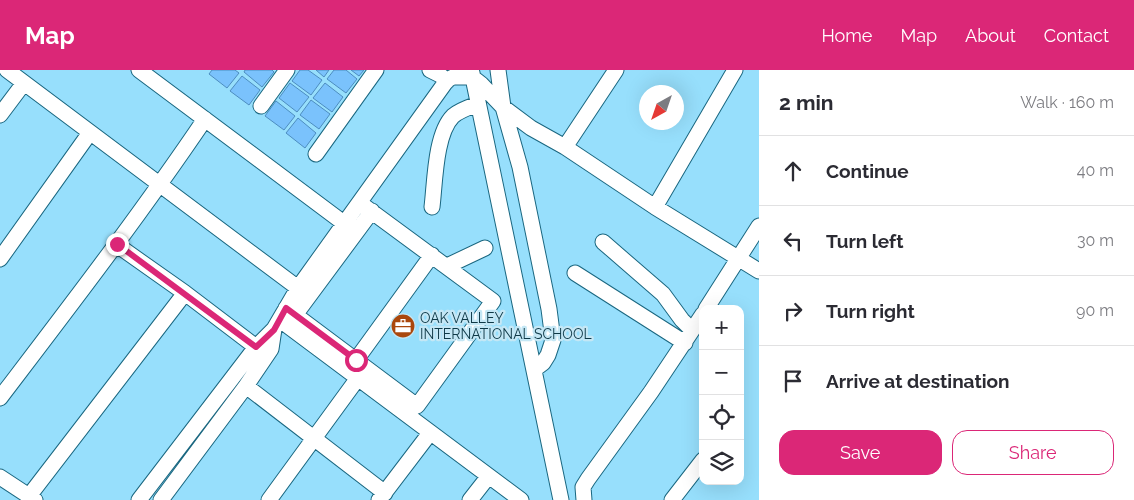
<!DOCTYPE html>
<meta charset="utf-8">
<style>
:root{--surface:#fff;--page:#f2f2f3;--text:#2b2b33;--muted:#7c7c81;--line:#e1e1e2;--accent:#db2777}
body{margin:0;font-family:Raleway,sans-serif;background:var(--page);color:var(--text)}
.controls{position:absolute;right:15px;bottom:15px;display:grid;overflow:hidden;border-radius:10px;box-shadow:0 5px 20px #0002}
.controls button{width:45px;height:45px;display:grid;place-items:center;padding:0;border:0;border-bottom:1px solid var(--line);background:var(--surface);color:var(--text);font:25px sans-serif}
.compass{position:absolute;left:639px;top:15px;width:45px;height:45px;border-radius:50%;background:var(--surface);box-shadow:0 5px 20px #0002;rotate:220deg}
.stop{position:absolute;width:15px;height:15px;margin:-11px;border:4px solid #db2777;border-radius:50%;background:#fff}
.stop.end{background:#db2777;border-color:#fff;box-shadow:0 1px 5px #0008}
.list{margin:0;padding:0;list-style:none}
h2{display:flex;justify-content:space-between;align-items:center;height:65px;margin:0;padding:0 20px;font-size:21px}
h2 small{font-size:16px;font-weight:400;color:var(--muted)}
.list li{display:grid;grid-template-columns:32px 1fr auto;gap:15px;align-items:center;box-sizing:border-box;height:70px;padding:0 20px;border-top:1px solid var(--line)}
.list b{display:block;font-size:19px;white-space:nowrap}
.list em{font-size:16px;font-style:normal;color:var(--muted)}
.actions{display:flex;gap:10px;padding:15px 20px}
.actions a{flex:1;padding:11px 0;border:1px solid var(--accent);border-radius:15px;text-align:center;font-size:18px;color:var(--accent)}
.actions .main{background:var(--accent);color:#fff}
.icon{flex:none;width:28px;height:28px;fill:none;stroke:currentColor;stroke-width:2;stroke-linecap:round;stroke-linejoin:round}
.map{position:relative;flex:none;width:759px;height:430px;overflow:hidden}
header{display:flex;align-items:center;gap:30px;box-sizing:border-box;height:70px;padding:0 25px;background:var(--accent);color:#fff}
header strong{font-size:24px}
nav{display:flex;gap:28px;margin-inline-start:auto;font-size:18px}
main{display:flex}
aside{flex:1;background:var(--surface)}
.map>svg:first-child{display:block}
.building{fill:#7ac2fc;stroke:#4d8dc0}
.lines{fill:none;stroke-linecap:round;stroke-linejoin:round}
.minor-casing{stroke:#1a6780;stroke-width:17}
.minor{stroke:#fff;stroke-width:15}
.route{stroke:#db2777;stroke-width:6}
.labels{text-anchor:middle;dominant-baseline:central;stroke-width:4.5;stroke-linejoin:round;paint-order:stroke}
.poi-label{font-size:14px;fill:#0f3947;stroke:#c4e7f5;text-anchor:start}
</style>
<header>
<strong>Map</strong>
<nav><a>Home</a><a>Map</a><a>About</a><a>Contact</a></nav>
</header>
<main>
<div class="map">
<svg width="759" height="430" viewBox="0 0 759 430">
<rect width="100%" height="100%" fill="#97dffc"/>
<path class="building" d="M212,0H235L239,3L227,18L209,4Z
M245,0H272L274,2L262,17L244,2Z
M300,0H308L322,10L311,25L292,11Z
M316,0H329L324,7Z
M334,0H346L357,9L346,23L327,9Z
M351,0H364L359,6Z
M242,6L260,20L249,35L230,21Z
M290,13L309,27L297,42L279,28Z
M325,13L343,27L332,42L313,28Z
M311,30L330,44L319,59L300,45Z
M276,31L295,46L284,60L265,46Z
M298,48L316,63L305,78L286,63Z"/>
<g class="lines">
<defs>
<path id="minor" d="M7,0L298,218
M139,0L345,154
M430,0L440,5L447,11
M498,0L503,37L520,97L549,239L553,270L548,285L543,293L535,299
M472,3L561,430
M261,36L287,0
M0,45L24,13
M565,77L616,0
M316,84L376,0
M432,137C435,113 435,64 453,46C460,40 470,37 478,34
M655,137L735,0
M603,172L663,224L682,250L692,260
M117,175L185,223L256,277
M0,189L89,64
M447,196L485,178
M575,203L685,273
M286,238L417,336L493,231L360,133
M706,239L759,156
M295,245L372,141
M280,250L521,430
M356,290L432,185
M246,316L385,423
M0,328C70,236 140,145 205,49
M0,407L35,430
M29,426L185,223
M139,430L256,277L274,259L298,218L445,13L449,9L453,7H472L481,14L503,37L531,58L565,77L655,137L759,201
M161,430L246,316L271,279L274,259
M269,430L358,308
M379,430L430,363
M470,430L488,407
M584,430L583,417L588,409L651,322L703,244
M672,430L703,390"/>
</defs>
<use href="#minor" class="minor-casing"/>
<use href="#minor" class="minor"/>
</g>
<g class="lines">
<path class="route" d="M117,174L256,277L274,260L286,238L356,290"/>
</g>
<defs>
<symbol id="office-disc" viewBox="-11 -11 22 22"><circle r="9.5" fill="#aa470c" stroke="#c4e7f5"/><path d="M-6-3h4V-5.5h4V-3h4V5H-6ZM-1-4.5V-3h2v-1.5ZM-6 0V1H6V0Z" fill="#fff"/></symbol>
</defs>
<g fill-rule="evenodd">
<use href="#office-disc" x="389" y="242" width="28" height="28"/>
</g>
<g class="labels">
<g class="poi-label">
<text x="420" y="248">OAK VALLEY<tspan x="420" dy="16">INTERNATIONAL SCHOOL</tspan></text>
</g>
</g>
</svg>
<div class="controls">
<button>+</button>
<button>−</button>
<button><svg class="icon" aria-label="locate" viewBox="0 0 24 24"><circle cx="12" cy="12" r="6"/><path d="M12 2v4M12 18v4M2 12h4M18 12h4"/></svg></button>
<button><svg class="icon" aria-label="layers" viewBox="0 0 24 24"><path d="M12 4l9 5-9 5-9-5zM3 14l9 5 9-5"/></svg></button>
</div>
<svg class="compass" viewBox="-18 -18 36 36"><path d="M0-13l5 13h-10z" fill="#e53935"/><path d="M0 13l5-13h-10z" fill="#7c7c81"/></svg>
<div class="stop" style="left:356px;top:290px"></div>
<div class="stop end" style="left:117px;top:174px"></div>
</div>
<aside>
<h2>2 min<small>Walk · 160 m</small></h2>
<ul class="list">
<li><svg class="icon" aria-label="ahead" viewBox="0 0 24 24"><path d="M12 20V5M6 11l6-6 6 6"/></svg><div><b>Continue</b></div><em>40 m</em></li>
<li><svg class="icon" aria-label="left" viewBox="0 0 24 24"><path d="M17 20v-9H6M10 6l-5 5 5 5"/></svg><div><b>Turn left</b></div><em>30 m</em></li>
<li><svg class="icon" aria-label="right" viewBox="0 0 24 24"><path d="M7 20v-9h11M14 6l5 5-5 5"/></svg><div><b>Turn right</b></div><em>90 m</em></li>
<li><svg class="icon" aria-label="arrive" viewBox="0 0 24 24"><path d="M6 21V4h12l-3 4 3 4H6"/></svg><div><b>Arrive at destination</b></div></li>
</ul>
<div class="actions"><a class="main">Save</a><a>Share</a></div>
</aside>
</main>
